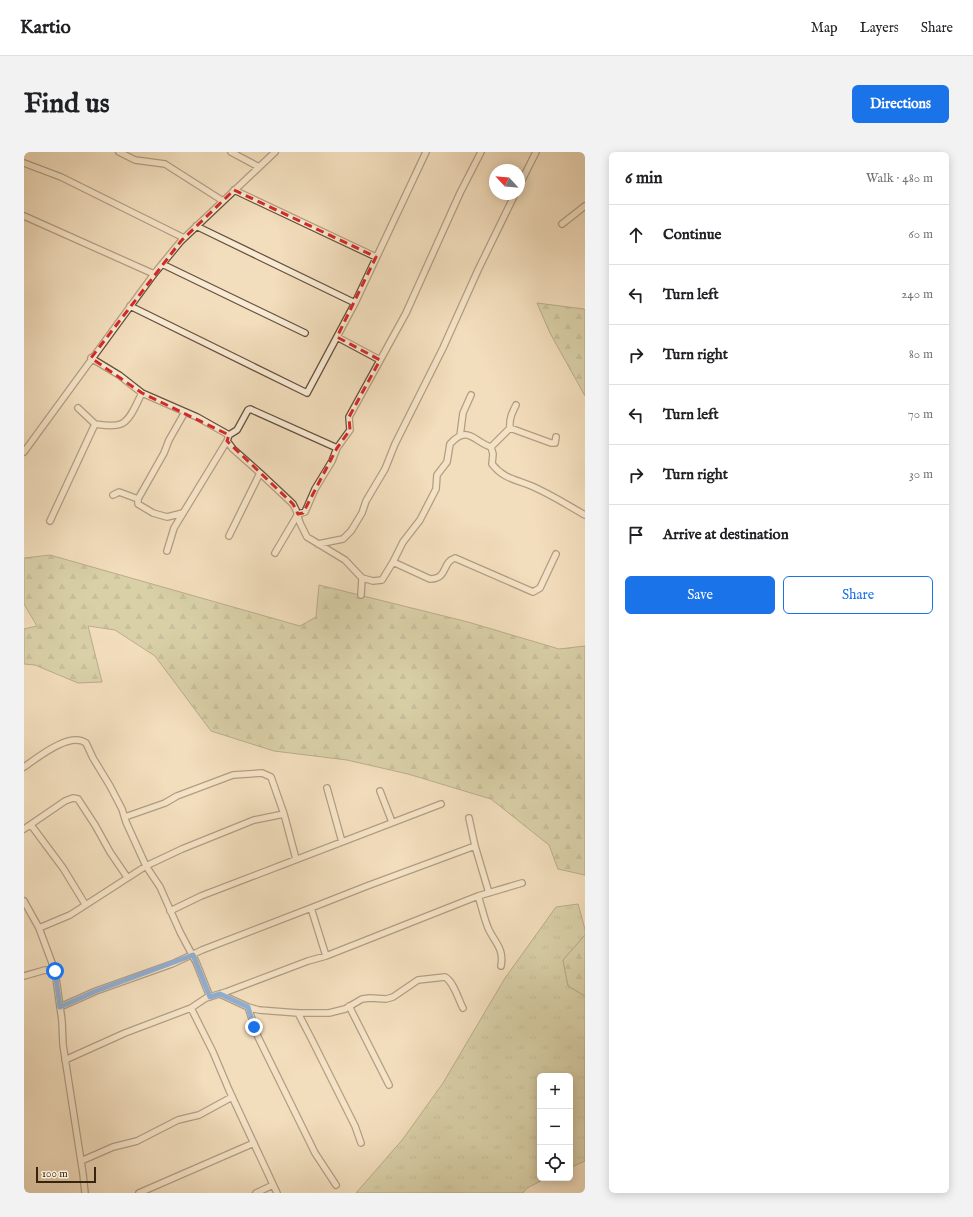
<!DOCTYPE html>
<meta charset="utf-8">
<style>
:root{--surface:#fff;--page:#f2f2f2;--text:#202124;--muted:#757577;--line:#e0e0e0;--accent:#1a73e8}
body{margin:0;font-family:"IM FELL English",serif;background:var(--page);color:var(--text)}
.controls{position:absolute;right:12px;bottom:12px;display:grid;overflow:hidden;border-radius:6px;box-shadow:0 2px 10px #0003}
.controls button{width:36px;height:36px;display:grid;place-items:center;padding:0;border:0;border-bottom:1px solid var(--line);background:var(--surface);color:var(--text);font:20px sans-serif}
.compass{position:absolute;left:465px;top:12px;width:36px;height:36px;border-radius:50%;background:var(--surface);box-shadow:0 2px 10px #0003;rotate:296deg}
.scale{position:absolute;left:12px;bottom:10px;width:60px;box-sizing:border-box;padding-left:4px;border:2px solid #382210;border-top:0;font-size:11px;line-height:14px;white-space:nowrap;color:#382210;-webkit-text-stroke:3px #f7e9d3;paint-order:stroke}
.stop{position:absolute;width:12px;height:12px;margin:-9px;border:3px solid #1a73e8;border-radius:50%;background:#fff}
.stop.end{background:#1a73e8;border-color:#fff;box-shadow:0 1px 4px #0008}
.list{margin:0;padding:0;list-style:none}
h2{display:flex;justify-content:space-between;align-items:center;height:52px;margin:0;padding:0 16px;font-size:17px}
h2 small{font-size:13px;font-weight:400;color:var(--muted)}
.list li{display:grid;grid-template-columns:26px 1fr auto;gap:12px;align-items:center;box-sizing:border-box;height:60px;padding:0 16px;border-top:1px solid var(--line)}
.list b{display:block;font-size:15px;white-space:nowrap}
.list em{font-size:13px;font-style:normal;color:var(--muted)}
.actions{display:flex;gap:8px;padding:12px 16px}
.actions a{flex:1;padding:9px 0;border:1px solid var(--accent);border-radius:6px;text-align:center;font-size:14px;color:var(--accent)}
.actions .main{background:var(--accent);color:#fff}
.icon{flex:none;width:22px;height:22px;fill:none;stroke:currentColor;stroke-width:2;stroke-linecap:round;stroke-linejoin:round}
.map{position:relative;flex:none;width:561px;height:1041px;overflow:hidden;border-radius:6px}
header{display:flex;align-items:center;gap:24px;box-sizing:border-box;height:56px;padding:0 20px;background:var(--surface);border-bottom:1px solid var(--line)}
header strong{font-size:19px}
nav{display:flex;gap:22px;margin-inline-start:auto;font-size:14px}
.intro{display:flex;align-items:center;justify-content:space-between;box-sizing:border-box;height:96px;padding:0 24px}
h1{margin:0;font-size:28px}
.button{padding:10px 18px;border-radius:6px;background:var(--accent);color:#fff;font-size:14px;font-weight:700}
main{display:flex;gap:24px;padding:0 24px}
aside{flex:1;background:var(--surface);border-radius:6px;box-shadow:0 2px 10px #0003}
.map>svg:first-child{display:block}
.grass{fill:url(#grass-tufts);stroke:#797250}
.forest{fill:url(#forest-firs);stroke:#797250}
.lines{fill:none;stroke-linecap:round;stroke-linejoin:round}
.minor-casing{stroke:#66513b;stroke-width:8}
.minor{stroke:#f7e9d3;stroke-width:5.5}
.route{stroke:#1a73e8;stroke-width:5}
.marked{fill:none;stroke:#d62828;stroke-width:3;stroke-dasharray:8 5;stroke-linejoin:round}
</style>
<header>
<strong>Kartio</strong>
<nav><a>Map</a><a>Layers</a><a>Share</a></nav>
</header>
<div class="intro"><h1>Find us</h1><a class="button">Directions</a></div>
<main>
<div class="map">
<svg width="561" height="1041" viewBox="0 0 561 1041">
<defs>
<pattern id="grass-tufts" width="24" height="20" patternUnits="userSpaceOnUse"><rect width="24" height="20" fill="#bac191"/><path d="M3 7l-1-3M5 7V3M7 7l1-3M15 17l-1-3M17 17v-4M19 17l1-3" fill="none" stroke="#989c75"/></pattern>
<pattern id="forest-firs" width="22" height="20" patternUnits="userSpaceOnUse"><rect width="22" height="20" fill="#bac191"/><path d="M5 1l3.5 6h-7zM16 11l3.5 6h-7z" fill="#989c75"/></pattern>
</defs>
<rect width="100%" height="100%" fill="#f2ddbc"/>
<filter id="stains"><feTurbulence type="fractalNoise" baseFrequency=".005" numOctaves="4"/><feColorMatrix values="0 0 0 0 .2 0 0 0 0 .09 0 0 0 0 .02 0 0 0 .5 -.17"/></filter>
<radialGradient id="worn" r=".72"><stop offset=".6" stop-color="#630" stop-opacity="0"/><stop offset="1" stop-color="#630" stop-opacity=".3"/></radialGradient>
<path class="grass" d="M554,752L561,777V783L539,808L544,834L561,844V1009L546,1016V924H516V1026H523L503,1036L499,1041H332L379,987L419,931L481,826L532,755Z"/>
<path class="forest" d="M513,151L560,157L561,158V244L526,181Z
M26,403L276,474L292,465L295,433L444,470L535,497L561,494V723L534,717L525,693L467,647L384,622L323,608L250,599L187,579L131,504L91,478L64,474L78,530L54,531L11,513L0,512V477L13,474L0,452V406Z
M561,783V844L544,834L539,808Z"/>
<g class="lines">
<defs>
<path id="minor" d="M95,0L111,8L141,12L199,49
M207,0L235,15
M0,11L37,25L160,86
M495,34L512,0
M210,38L352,105
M0,64L130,122
M538,72L561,54
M172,74L331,151
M138,112L281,181
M106,154L283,241L331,151L402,0
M313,185L356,208
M67,206L95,223L118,241L173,265L205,283
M54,256L71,272
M486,276C485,267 488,261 492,253
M436,284L439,261L447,243
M467,295L486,276L527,291H531L532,285
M0,300L130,122L157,89L251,0
M236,321L269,352L272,358L276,371L283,385L321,408L338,426L337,443
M89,343L95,340L114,347V352L129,361L143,365L159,361
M114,347L140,301L145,288L161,260
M26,369L71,272C79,273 89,275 97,272C107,268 113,250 118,241
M205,384L236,321L209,297L203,289L205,283L213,278L224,258L226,257L313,296
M294,392L319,387L327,379L338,361L342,349L361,317L371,292L419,196L454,118L491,42
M143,399L150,376L203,289
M251,401L274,362L281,360L291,337L308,309L313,296L326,278L325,265L382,161L436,41L457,0
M369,410L379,390L396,368L412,337L413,323L423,310L426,292C444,272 450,290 467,295L469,302L468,312C479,326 490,327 505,333C525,341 543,353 561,363
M338,426L349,429L358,428L369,410L406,427C425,426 417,411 431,406L509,440L516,436L532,402
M0,615C13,606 46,579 62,591L69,606L86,634L98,657L102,670L122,714L158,697L230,668L260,662
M303,636L318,690
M356,639L368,670
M101,665L141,651L153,644L209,623L238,621L247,625L260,662L272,707
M7,673L39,716L61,752
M0,677L41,649L49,646L54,647L71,673L86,700L103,725
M451,694L465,741
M454,744C458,755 460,767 465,778C472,792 480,797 477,814
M0,749L15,776L31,819L38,869L39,893L59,1022L61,1041
M287,756L343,734L451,694L445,666
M146,759L177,744L417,652
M15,776L46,763L122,714L136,735L156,780L172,810L186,845
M0,824L21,818L31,819
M196,842L224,855L235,858L274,861H305L321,857L338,847L346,846L362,847L369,845L394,828L421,825C430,830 434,847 439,856
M325,854L365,933
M36,855L72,839L148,812L178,798L287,756L302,804
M224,855L234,885L291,1001L312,1033
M167,856L189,900L205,938L253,1041
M274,861L287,886L331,974L337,991
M41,908L101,881L167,856L182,846L202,840L284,809L302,804L454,744L498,731
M57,1009L89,995L113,989L154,968L175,963L208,945
M115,1041L230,991
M232,1041L249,1033"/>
</defs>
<use href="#minor" class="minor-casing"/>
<use href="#minor" class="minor"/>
</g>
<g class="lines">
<path class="route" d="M31,819L36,855L72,839L169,803L186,845L196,842L224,855L230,875"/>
</g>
<path d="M0 0H561V1041H0ZM210,38L352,105L313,185L356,208L325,265L326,278L313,296L279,361L274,362L269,352L203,289L205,283L118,241L67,206L157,89Z" fill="#f2ddbc" fill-opacity=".55" fill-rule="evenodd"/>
<path class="marked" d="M210,38L352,105L313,185L356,208L325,265L326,278L313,296L279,361L274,362L269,352L203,289L205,283L118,241L67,206L157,89Z"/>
<rect width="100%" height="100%" filter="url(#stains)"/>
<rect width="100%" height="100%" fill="url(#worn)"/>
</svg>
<div class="controls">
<button>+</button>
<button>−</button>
<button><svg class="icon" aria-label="locate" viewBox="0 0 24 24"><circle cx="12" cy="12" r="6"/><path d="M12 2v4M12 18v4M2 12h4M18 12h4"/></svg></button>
</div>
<svg class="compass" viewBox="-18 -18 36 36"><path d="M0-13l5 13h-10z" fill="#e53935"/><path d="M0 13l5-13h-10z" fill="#757577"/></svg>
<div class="scale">100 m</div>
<div class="stop" style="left:31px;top:819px"></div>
<div class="stop end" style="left:230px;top:875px"></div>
</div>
<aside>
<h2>6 min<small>Walk · 480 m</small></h2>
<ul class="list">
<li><svg class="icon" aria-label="ahead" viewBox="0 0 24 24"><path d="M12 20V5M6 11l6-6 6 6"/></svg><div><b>Continue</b></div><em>60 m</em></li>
<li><svg class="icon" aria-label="left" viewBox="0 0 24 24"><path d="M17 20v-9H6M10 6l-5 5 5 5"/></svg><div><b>Turn left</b></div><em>240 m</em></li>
<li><svg class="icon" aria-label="right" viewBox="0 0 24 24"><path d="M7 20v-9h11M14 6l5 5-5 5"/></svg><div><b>Turn right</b></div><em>80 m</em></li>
<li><svg class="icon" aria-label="left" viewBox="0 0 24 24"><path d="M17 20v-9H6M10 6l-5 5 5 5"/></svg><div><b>Turn left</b></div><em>70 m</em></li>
<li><svg class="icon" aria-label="right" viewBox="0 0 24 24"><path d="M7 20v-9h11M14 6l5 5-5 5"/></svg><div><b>Turn right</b></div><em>30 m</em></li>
<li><svg class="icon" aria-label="arrive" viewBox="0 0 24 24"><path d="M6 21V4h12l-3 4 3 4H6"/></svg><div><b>Arrive at destination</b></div></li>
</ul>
<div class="actions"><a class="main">Save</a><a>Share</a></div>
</aside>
</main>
